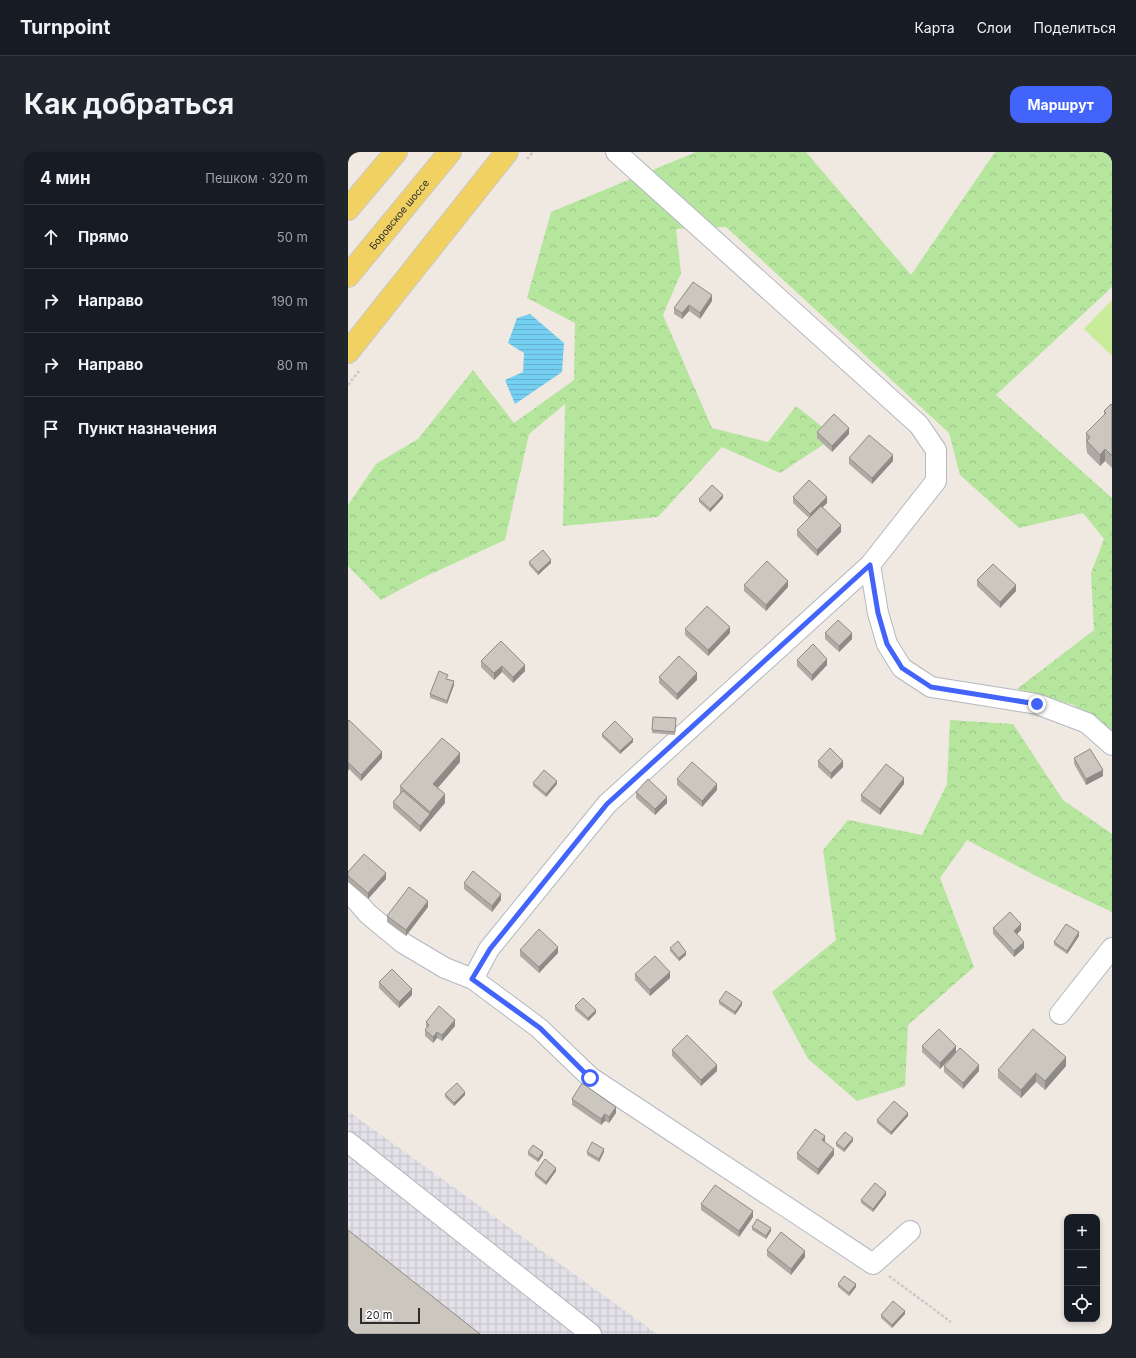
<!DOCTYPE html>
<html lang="ru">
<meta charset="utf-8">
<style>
:root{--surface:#171b24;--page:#20242c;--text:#f1f3f6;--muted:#9ea1a6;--line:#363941;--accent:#4264fb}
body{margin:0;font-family:Inter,sans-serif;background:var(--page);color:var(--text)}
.controls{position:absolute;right:12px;bottom:12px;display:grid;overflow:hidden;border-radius:8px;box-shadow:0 2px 6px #0003}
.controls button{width:36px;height:36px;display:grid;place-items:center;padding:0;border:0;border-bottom:1px solid var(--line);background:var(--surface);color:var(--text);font:20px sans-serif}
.scale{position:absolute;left:12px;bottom:10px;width:60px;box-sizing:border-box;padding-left:4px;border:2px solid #2e2e2e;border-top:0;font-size:11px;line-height:14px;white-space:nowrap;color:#2e2e2e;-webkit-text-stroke:3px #fff;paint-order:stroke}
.stop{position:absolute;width:12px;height:12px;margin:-9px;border:3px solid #4264fb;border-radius:50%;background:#fff}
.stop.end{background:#4264fb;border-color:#fff;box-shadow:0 1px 4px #0008}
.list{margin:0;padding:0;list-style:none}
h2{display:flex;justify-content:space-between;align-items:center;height:52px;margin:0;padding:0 16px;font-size:17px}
h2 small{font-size:13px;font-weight:400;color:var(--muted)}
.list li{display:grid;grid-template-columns:26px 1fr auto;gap:12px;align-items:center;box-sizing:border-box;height:64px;padding:0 16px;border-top:1px solid var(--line)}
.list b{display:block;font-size:15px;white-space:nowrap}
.list em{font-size:13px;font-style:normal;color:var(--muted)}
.icon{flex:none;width:22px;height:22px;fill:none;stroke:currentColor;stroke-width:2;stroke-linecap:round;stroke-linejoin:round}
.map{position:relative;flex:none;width:764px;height:1182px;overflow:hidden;border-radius:12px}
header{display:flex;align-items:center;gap:24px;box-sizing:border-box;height:56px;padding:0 20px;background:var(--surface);border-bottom:1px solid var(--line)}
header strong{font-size:19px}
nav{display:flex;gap:22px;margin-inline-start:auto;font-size:14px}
.intro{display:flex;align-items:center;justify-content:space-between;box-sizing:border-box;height:96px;padding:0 24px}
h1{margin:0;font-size:28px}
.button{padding:10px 18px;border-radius:12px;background:var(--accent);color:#fff;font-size:14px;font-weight:700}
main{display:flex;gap:24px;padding:0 24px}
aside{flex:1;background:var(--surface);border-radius:12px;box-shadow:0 2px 6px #0003}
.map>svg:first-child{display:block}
.industrial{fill:url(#industrial-grid)}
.forest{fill:url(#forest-crowns)}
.pitch{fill:#c9ec9a}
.water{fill:url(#water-rules)}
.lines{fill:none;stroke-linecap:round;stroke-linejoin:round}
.minor-casing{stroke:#b4b7c1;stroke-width:22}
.major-casing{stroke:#c9c9c9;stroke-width:24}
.path{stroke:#c9c9c9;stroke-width:2.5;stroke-dasharray:3 2;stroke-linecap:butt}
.minor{stroke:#fff;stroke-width:20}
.major{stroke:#f2d163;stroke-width:22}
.wall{fill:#afaba4}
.shaded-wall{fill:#8e8b86}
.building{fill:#cbc7bf;stroke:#8e8b86}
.route{stroke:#4264fb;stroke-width:5}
.labels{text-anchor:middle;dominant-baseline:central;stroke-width:3;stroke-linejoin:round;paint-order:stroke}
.street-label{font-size:10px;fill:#2e2e2e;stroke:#fff}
</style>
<header>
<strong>Turnpoint</strong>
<nav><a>Карта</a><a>Слои</a><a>Поделиться</a></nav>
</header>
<div class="intro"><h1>Как добраться</h1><a class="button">Маршрут</a></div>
<main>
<aside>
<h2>4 мин<small>Пешком · 320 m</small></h2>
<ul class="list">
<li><svg class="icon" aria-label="ahead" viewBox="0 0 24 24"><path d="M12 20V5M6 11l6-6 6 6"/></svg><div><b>Прямо</b></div><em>50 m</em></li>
<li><svg class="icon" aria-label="right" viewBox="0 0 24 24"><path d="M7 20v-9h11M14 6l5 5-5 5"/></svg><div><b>Направо</b></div><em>190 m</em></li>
<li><svg class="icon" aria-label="right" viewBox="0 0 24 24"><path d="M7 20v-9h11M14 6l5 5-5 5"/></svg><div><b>Направо</b></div><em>80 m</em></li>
<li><svg class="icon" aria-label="arrive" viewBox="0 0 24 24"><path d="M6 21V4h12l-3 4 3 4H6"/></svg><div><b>Пункт назначения</b></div></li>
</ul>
</aside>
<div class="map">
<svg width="764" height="1182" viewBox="0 0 764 1182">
<defs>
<pattern id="industrial-grid" width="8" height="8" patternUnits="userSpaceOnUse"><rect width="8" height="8" fill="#e3e1e8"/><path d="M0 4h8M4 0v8" fill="none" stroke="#c3c1c7"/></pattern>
<pattern id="forest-crowns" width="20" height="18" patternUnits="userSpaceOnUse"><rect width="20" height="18" fill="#b6e59e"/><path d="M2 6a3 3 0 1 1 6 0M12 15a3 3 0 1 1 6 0" fill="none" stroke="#9dc588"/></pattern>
<pattern id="water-rules" width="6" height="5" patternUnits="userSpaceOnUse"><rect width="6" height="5" fill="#75cff0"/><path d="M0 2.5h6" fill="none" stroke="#66b2ce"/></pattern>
</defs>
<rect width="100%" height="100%" fill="#efe9e1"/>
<path class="industrial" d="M0,959L219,1117L309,1182H0Z"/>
<path class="forest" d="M348,0H458L563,123L647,0H764V135L648,243L764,346V582L726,553L669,537L746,478L743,421L756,387L735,361L671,376L612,323L601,281L378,75L328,77L333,121L315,163L364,276L420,290L448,254L487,285L432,321L374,295L310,365L215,374L217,252L181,282L157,388L74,426L33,448L0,414V353L28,312L70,287L125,218L166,271L226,228L227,171L179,146L203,60Z
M602,568L665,572L715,648L764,682V760L692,726L619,688L592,726L626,815L560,873L557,934L509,949L460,907L424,840L488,788L475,698L500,668L574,683L599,632Z"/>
<path class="pitch" d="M764,148V204L736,177Z"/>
<path class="water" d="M182,162L216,191L214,220L167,252L157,228L175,220L176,201L160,191L169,166Z"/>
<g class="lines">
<defs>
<path id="minor" d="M268,0L571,273L588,298V329L522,413L259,652L141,797L125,827L191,876L242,925L525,1112L562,1079
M522,413L530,461L539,492L554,516L583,535L689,552L739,571L764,593
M0,739L20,762L55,791L97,816L125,827
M712,862L764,796
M0,990L243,1182"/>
<g id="major">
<path d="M0,57L48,0"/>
<path id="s1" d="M0,124L102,0"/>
<path d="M0,200L159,0"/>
</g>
</defs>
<use href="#minor" class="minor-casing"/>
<use href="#major" class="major-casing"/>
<path class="path" d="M179,7L185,0
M0,233L11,219
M541,1124L603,1170"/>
<use href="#minor" class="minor"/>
<use href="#major" class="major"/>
</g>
<path class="wall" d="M364,149L352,167L341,159L334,167L326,162V156Z
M764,253V316L757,309L752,314L739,301L738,293V281L756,263V259Z
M469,280L501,282L484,300L469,286Z
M501,306L545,309L524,332L501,312Z
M445,345L479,351L474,355L493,380L469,404L449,384V378L461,366L445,351Z
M375,346L362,360L351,350V347Z
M181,410L203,411L190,423L181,413Z
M629,428L668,439L652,456L629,434Z
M396,433L440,435L418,459L396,439Z
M337,477L382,481L360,504L337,483Z
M477,481L504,487L491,500L477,487Z
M449,508L479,513L464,529L449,514Z
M133,509L177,519L165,531L154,520L146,528L133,515Z
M311,525L349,528L329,548L311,531Z
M100,526L99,527L106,533L99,552L82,546V542Z
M305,565L328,566L327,583L304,581Z
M0,569L34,606L13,629L1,617Z
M254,582L285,590L272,602L254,585Z
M726,606L755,624L738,633L726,612Z
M470,609L495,615L483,627L470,615Z
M112,610L90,636L97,651L72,680L45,656V650L52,641V634Z
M329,627L369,638L354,655L329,633Z
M185,631L209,632L198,645L185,634Z
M556,632L532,663L513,649V643Z
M288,640L319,651L307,663L288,646Z
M0,720L38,727L20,747L0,730Z
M116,731L153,748L144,760L116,737Z
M80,755L58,784L39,770V764Z
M645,776L673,778L669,782L676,796L666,805L645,782Z
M731,784L719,802L706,793V790Z
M322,796L338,803L331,809L322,799Z
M172,798L210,801L191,821L172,804Z
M287,822L322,826L302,844L287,828Z
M31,830L64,843L51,856L31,836Z
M371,849L394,853L387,863L371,852Z
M227,854L248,861L240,869L227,858Z
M78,870L107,874L94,889L89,886L85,891L77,884V878L78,876Z
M574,894L608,900L592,917L574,900Z
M324,898L369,919L353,934L324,904Z
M596,914L631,919L615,937L596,920Z
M718,914L697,938L688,930L673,946L650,926V918Z
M97,942L117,943L106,954L97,945Z
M224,947L268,961L261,971L257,969L253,973L224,953Z
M560,964L543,983L529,971V968Z
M505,989L496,1000L488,994V991Z
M477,990L486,1003L470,1023L449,1007V1001Z
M180,1000L195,1003L190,1010L180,1003Z
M239,1000H256L251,1010L239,1003Z
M208,1019L198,1033L187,1024V1021Z
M538,1043L525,1060L513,1051V1048Z
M353,1052L405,1065L391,1085L353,1058Z
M404,1075L423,1079L418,1087L404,1078Z
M419,1098L457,1105L443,1123L419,1104Z
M490,1132L508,1135L501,1144L490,1135Z
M557,1162L544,1176L533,1166V1163Z"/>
<path class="shaded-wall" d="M364,143V149L352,167V161Z
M341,153V159L334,167V161Z
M501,276V282L484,300V294Z
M757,297V309L752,314V303Z
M545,303V309L524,332V326Z
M375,343V346L362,360V357Z
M479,345V351L462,368V362Z
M493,373V380L469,404V398Z
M203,408V411L190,423V420Z
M440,429V435L418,459V453Z
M668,433V439L652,456V450Z
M382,475V481L360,504V498Z
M504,481V487L491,500V494Z
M479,507V513L464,529V523Z
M177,513V519L165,531V525Z
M154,514V520L146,528V521Z
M349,521V528L329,548V542Z
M106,529V533L99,552V549Z
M285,587V590L272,602V599Z
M34,600V606L13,629V623Z
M112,601V610L85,641V632Z
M495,609V615L483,627V621Z
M1,611V617L0,619V613Z
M755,618V624L738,633V627Z
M556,626V632L532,663V657Z
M209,629V632L198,645V642Z
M369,632V638L354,655V649Z
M97,642V651L72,680V674L82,662V660Z
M319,645V651L307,663V657Z
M38,721V727L20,747V741Z
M153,742V748L144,760V754Z
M80,749V755L58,784V778Z
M673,772V778L666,785V779Z
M731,780V784L719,802V799Z
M676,790V796L666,805V799Z
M210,795V801L191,821V815Z
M338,800V803L331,809V806Z
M322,820V826L302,844V838Z
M64,837V843L51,856V850Z
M394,850V853L387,863V860Z
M248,858V861L240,869V866Z
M107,868V874L94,889V883Z
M89,880V886L85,891V885Z
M608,894V900L592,917V911Z
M718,905V914L697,938V929Z
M369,913V919L353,934V928Z
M631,913V919L615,937V931Z
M688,921V930L673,946V938Z
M117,940V943L106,954V951Z
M268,955V961L261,971V965Z
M560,961V964L543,983V980Z
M257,962V969L253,973V967Z
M477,984V990L474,988Z
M505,986V989L496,1000V997Z
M256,997V1000L251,1010V1007Z
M486,997V1003L470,1023V1017Z
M195,1000V1003L190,1010V1007Z
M208,1016V1019L198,1033V1030Z
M538,1040V1043L525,1060V1057Z
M405,1059V1065L391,1085V1079Z
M423,1076V1079L418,1087V1084Z
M457,1099V1105L443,1123V1117Z
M508,1132V1135L501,1144V1141Z
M557,1159V1162L544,1176V1173Z"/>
<path class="building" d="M345,130L364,143L352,161L341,153L334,161L326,156Z
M763,252L764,253V304L757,297L752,303L739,289L742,285L738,281L758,261L756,259Z
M486,262L501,276L484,294L469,280Z
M521,283L545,303L524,326L501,306Z
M461,328L479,345L462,362L445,345Z
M364,333L375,343L362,357L351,347Z
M473,354L493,373L469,398L449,378Z
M195,398L203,408L190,420L181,410Z
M419,409L440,429L418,453L396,433Z
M645,412L668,433L652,450L629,428Z
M359,454L382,475L360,498L337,477Z
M490,468L504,481L491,494L477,481Z
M153,489L177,513L165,525L154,514L146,521L133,509Z
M465,492L479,507L464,523L449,508Z
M331,504L349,521L329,542L311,525Z
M91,519L100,523L98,527L106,529L99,549L82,542Z
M305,565L328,566L327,580L304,578Z
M1,568L34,600L13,623L1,611L0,613V569Z
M267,569L285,587L272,599L254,582Z
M94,586L112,601L85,632L97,642L82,660L52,634Z
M482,596L495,609L483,621L470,609Z
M742,597L755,618L738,627L726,606Z
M344,610L369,632L354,649L329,627Z
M538,612L556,626L532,657L513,643Z
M196,618L209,629L198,642L185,631Z
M300,627L319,645L307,657L288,640Z
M55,639L82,662L72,674L45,650Z
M16,702L38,721L20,741L0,724V720Z
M125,719L153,742L144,754L116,731Z
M61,735L80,749L58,778L39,764Z
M662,760L673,772L666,779L676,790L666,799L645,776Z
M718,772L731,780L719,799L706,790Z
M191,777L210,795L191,815L172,798Z
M330,789L338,800L331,806L322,796Z
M307,804L322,820L302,838L287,822Z
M44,817L64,837L51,850L31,830Z
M378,839L394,850L387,860L371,849Z
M235,846L248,858L240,866L227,854Z
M91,854L107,868L94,883L89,880L85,885L77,878L81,873L78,870Z
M591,877L608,894L592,911L574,894Z
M685,877L718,905L697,929L688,921L673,938L650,918Z
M339,883L369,913L353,928L324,898Z
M612,896L631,913L615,931L596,914Z
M109,931L117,940L106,951L97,942Z
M234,931L268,955L261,965L257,962L253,967L224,947Z
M546,949L560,961L543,980L529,968Z
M467,977L477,984L474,988L486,997L470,1017L449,1001Z
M497,980L505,986L496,997L488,991Z
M244,990L256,997L251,1007L239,1000Z
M185,993L195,1000L190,1007L180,1000Z
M197,1007L208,1016L198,1030L187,1021Z
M527,1031L538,1040L525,1057L513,1048Z
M367,1033L405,1059L391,1079L353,1052Z
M409,1067L423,1076L418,1084L404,1075Z
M0,1078L132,1182H0Z
M433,1080L457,1099L443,1117L419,1098Z
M496,1124L508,1132L501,1141L490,1132Z
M545,1149L557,1159L544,1173L533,1163Z"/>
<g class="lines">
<path class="route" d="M242,926L192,876L124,827L142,797L259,652L522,413L530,461L539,492L554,516L583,535L689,552"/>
</g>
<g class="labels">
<g class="street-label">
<text stroke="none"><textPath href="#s1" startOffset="80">Боровское шоссе</textPath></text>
</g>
</g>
</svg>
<div class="controls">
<button>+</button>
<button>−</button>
<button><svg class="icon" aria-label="locate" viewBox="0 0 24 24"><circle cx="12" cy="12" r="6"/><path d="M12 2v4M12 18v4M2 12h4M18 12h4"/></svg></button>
</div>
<div class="scale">20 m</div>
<div class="stop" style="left:242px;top:926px"></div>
<div class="stop end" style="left:689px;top:552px"></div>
</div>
</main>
